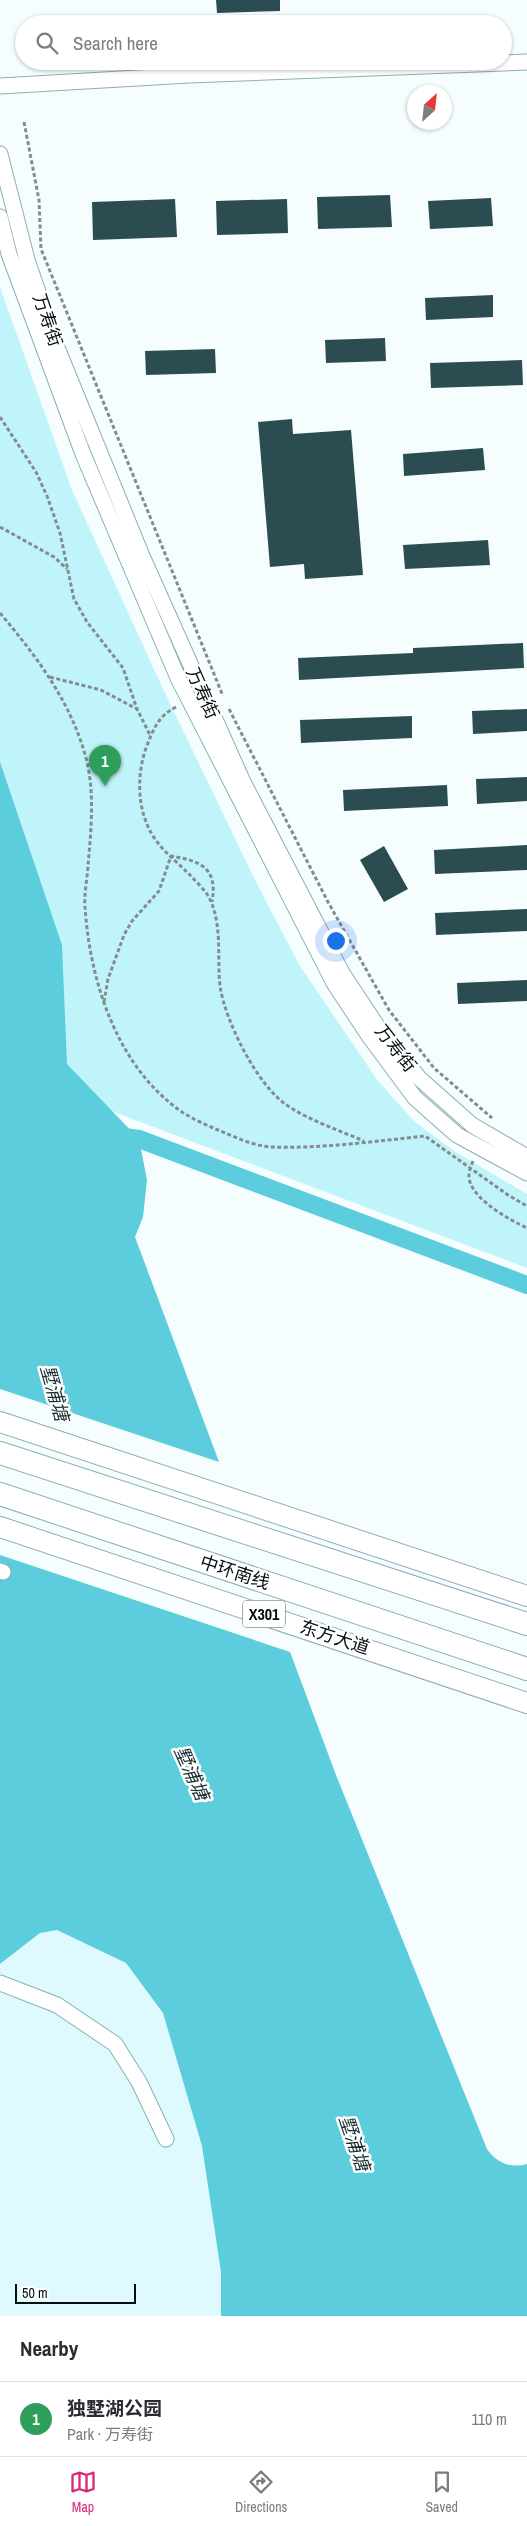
<!DOCTYPE html>
<meta charset="utf-8">
<style>
:root{--surface:#fff;--page:#f7f7f7;--text:#2b2b33;--muted:#7c7c81;--line:#e1e1e2;--accent:#db2777}
body{margin:0;font-family:"Archivo Narrow","Noto Sans SC",sans-serif;background:var(--page);color:var(--text)}
.compass{position:absolute;left:407px;top:85px;width:45px;height:45px;border-radius:50%;background:var(--surface);box-shadow:0 1px 4px #0004;rotate:27deg}
.scale{position:absolute;left:15px;bottom:12px;width:121px;box-sizing:border-box;padding-left:5px;border:2px solid #030f11;border-top:0;font-size:14px;line-height:18px;white-space:nowrap;color:#030f11;-webkit-text-stroke:4px #fff;paint-order:stroke}
.you{position:absolute;left:335px;top:940px;width:18px;height:18px;margin:-12px;border:4px solid #fff;border-radius:50%;background:#1a73e8;box-shadow:0 0 0 8px #1a73e833}
.badge{display:grid;place-items:center;width:32px;height:32px;border-radius:50%;background:var(--accent);color:#fff;font-size:16px;font-weight:700}
.pin{position:absolute;translate:-50% -41px;filter:drop-shadow(0 1px 2px #0008)}
.pin::after{content:'';position:absolute;top:26px;width:18px;height:15px;background:inherit;clip-path:polygon(0 0,100% 0,50% 100%)}
.list{margin:0;padding:0;list-style:none}
h2{display:flex;justify-content:space-between;align-items:center;height:65px;margin:0;padding:0 20px;font-size:21px}
h2 small{font-size:16px;font-weight:400;color:var(--muted)}
.list li{display:grid;grid-template-columns:32px 1fr auto;gap:15px;align-items:center;box-sizing:border-box;height:75px;padding:0 20px;border-top:1px solid var(--line)}
.list b{display:block;font-size:19px;white-space:nowrap}
.list p{margin:0;font-size:16px;white-space:nowrap;color:var(--muted)}
.list em{font-size:16px;font-style:normal;color:var(--muted)}
.icon{flex:none;width:28px;height:28px;fill:none;stroke:currentColor;stroke-width:2;stroke-linecap:round;stroke-linejoin:round}
.map{position:relative;flex:none;width:527px;height:2316px;overflow:hidden}
.search{position:absolute;background:var(--surface);box-shadow:0 1px 4px #0004;left:15px;right:15px;top:15px;height:55px;display:flex;align-items:center;gap:12px;box-sizing:border-box;padding:0 18px;border-radius:28px;color:var(--muted);font-size:19px}
.sheet{height:140px;background:var(--surface)}
nav{display:flex;justify-content:space-around;align-items:center;box-sizing:border-box;height:70px;border-top:1px solid var(--line);background:var(--surface);font-size:14px;color:var(--muted)}
nav a{display:grid;justify-items:center;gap:2px}
nav .on{color:var(--accent)}
.map>svg:first-child{display:block}
.built{fill:#defafe}
.green{fill:#c0f4fb}
.water{fill:#5ccddc}
.pier{fill:#f6fdfe}
.lines{fill:none;stroke-linecap:round;stroke-linejoin:round}
.canal{stroke:#5ccddc;stroke-width:18}
.building{fill:#2b4d51}
.minor-casing{stroke:#8bafb4;stroke-width:17}
.major-casing{stroke:#8bafb4;stroke-width:22}
.highway-casing{stroke:#8bafb4;stroke-width:24}
.path{stroke:#838c8e;stroke-width:3;stroke-dasharray:4 2.5;stroke-linecap:butt}
.minor{stroke:#fff;stroke-width:15}
.major{stroke:#fff;stroke-width:20}
.highway{stroke:#fff;stroke-width:22}
.labels{text-anchor:middle;dominant-baseline:central;stroke-width:5;stroke-linejoin:round;paint-order:stroke}
.shield{fill:#fff;stroke:#4f5758;stroke-width:1}
.shield-label{font-size:16px;font-weight:bold;fill:#030f11}
.street-label{font-size:18px;fill:#030f11;stroke:#fff}
.water-label{font-size:19px;font-style:italic;fill:#1c3033;stroke:#fff}
</style>
<div class="map">
<svg width="527" height="2316" viewBox="0 0 527 2316">
<rect width="100%" height="100%" fill="#f6fdfe"/>
<path class="built" d="M57,1930L126,1963L163,2013L202,2146L221,2272V2316H0V1964L40,1933Z"/>
<path class="green" d="M0,287L72,490L164,691L256,882L300,966L378,1081L415,1122L454,1151L527,1194V1268L114,1112L63,1105L0,985Z"/>
<path class="water" d="M0,762L62,945L67,1064L139,1139L147,1180L143,1217L135,1237L336,1775L487,2149C496,2162 510,2169 527,2164V2316H221V2272L202,2146L163,2013L126,1963L57,1930L40,1933L0,1964Z"/>
<path class="pier" d="M0,1389L222,1463L293,1653L0,1555Z"/>
<g class="lines">
<path class="canal" d="M117,1136L139,1139L527,1285"/>
</g>
<path class="building" d="M216,0H280V11L217,13Z
M390,195L392,227L318,229L317,197Z
M491,198L493,226L430,229L428,201Z
M175,199L177,237L93,240L92,202Z
M287,199L288,233L217,235L216,201Z
M493,295V317L426,320L425,298Z
M385,338L386,361L326,363L325,340Z
M215,349L216,373L146,375L145,351Z
M522,360L523,385L431,388L430,363Z
M292,419L293,434L351,430L363,575L305,579L304,564L270,567L258,422Z
M483,448L485,470L404,476L403,454Z
M488,540L490,565L405,569L403,545Z
M523,643L524,668L299,680L298,658L413,653V648Z
M527,709V731L473,734L472,711Z
M412,716V738L301,743L300,720Z
M527,777V801L477,804L476,779Z
M447,785L448,806L344,811L343,790Z
M527,845V870L435,874L434,850Z
M384,846L408,889L384,902L360,860Z
M527,909V931L436,935L435,913Z
M527,980V1001L458,1004L457,983Z"/>
<g class="lines">
<defs>
<path id="minor" d="M0,86L189,75L527,62
M0,154L27,260L58,350L142,556L243,782L342,973L379,1029L419,1078L472,1125L527,1157
M0,217L9,254L83,454L178,678L334,983L369,1036L415,1098L457,1135L527,1173
M0,1571L3,1572
M0,1983L57,2005L115,2044L139,2082L166,2139"/>
<path id="major" d="M0,1422L527,1596
M0,1527L527,1703"/>
<path id="highway" d="M0,1453L527,1624
M0,1494L527,1669"/>
</defs>
<use href="#minor" class="minor-casing"/>
<use href="#major" class="major-casing"/>
<use href="#highway" class="highway-casing"/>
<path class="path" d="M24,122L39,200L41,249L223,696
M0,417L36,472L47,496L60,533L74,599L87,622L123,668L137,709L150,735
M0,527L54,557L67,569
M0,613C37,657 71,702 86,758C95,792 91,831 88,866C87,880 84,894 85,907C90,982 117,1067 182,1112C193,1119 206,1125 218,1130C235,1137 253,1146 272,1147C319,1149 377,1141 425,1136L508,1195L527,1206
M50,677L101,690L137,709
M176,707C158,716 153,730 146,748C136,777 137,813 155,839C164,852 178,863 189,874C197,883 208,892 212,904C222,931 217,959 220,986C225,1021 258,1087 288,1106C311,1121 338,1130 364,1141
M229,709L328,902L389,1010L434,1068L492,1118
M104,1002L108,979L124,935L132,921L159,891L171,856C201,861 218,868 212,902
M473,1161C471,1166 469,1171 469,1176C469,1198 510,1220 527,1228"/>
<use href="#minor" class="minor"/>
<use href="#major" class="major"/>
<use href="#highway" class="highway"/>
</g>
<g class="labels">
<rect class="shield" x="243" y="1600.5" width="42" height="27" rx="4"/>
<g class="shield-label">
<text x="264" y="1614">X301</text>
</g>
<g class="street-label">
<text transform="translate(48 320) rotate(71)">万寿街</text>
<text transform="translate(203 693) rotate(66)">万寿街</text>
<text transform="translate(396 1048) rotate(52)">万寿街</text>
<text transform="translate(235 1572) rotate(18)">中环南线</text>
<text transform="translate(335 1637) rotate(18)">东方大道</text>
</g>
<g class="water-label">
<text transform="translate(55 1393) rotate(74)">墅浦塘</text>
<text transform="translate(192 1773) rotate(66)">墅浦塘</text>
<text transform="translate(355 2143) rotate(71)">墅浦塘</text>
</g>
</g>
</svg>
<svg class="compass" viewBox="-18 -18 36 36"><path d="M0-13l5 13h-10z" fill="#e53935"/><path d="M0 13l5-13h-10z" fill="#7c7c81"/></svg>
<div class="scale">50 m</div>
<div class="you"></div>
<div class="pin badge" style="left:105px;top:786px;background:#2e9e5b">1</div>
<div class="search"><svg class="icon" aria-label="search" viewBox="0 0 24 24"><circle cx="10" cy="10" r="6"/><path d="M15 15l6 6"/></svg>Search here</div>
</div>
<section class="sheet">
<h2>Nearby<small></small></h2>
<ul class="list">
<li><span class="badge" style="background:#2e9e5b">1</span><div><b>独墅湖公园</b><p>Park · 万寿街</p></div><em>110 m</em></li>
</ul>
</section>
<nav>
<a class="on"><svg class="icon" aria-label="map" viewBox="0 0 24 24"><path d="M3 6l6-2 6 2 6-2v14l-6 2-6-2-6 2zM9 4v14M15 6v14"/></svg>Map</a>
<a><svg class="icon" aria-label="directions" viewBox="0 0 24 24"><path d="M12 3l9 9-9 9-9-9zM9 14v-3h6M13 9l2 2-2 2"/></svg>Directions</a>
<a><svg class="icon" aria-label="saved" viewBox="0 0 24 24"><path d="M7 4h10v16l-5-4-5 4z"/></svg>Saved</a>
</nav>
